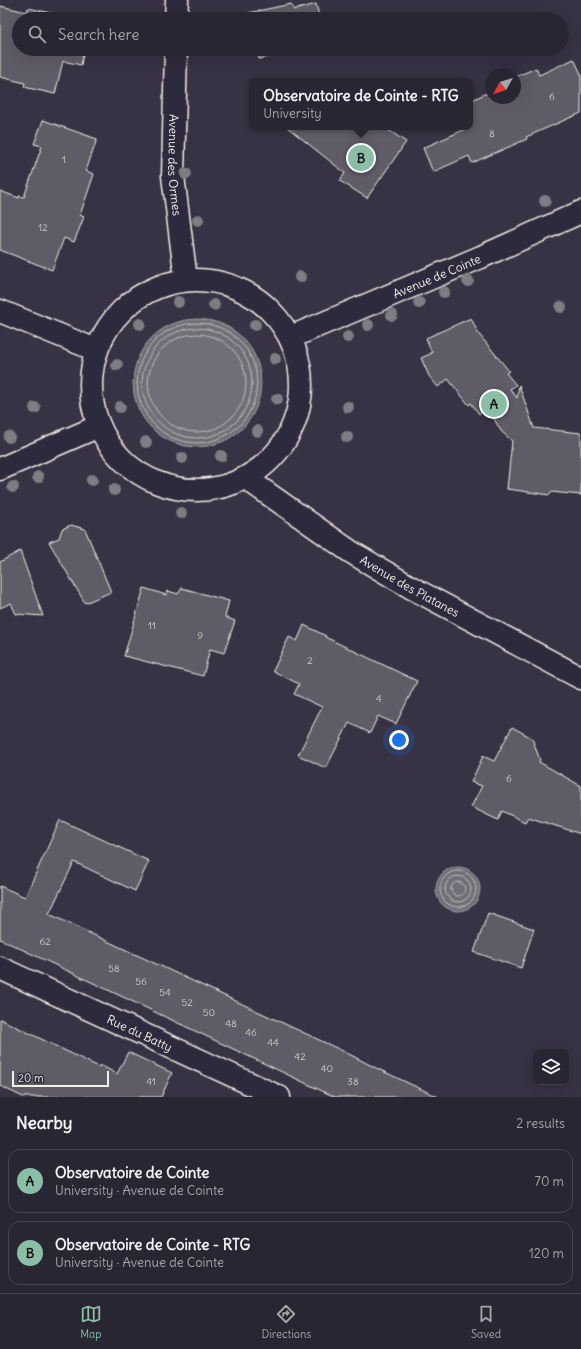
<!DOCTYPE html>
<meta charset="utf-8">
<style>
:root{--surface:#292633;--page:#312e3b;--text:#f1f3f6;--muted:#a5a5ac;--line:#45434e;--accent:#8abfa5}
body{margin:0;font-family:Delius,sans-serif;background:var(--page);color:var(--text)}
.controls{position:absolute;right:12px;bottom:12px;display:grid;overflow:hidden;border-radius:8px;box-shadow:0 4px 16px #0002}
.controls button{width:36px;height:36px;display:grid;place-items:center;padding:0;border:0;border-bottom:1px solid var(--line);background:var(--surface);color:var(--text);font:20px sans-serif}
.compass{position:absolute;left:485px;top:68px;width:36px;height:36px;border-radius:50%;background:var(--surface);box-shadow:0 4px 16px #0002;rotate:231deg}
.scale{position:absolute;left:12px;bottom:10px;width:97px;box-sizing:border-box;padding-left:4px;border:2px solid #f4f1e8;border-top:0;font-size:11px;line-height:14px;white-space:nowrap;color:#f4f1e8;-webkit-text-stroke:3px #2f2a3d;paint-order:stroke}
.you{position:absolute;left:399px;top:740px;width:14px;height:14px;margin:-10px;border:3px solid #fff;border-radius:50%;background:#1a73e8;box-shadow:0 0 0 6px #1a73e833}
.badge{display:grid;place-items:center;width:26px;height:26px;border-radius:50%;background:var(--accent);color:#111;font-size:13px;font-weight:700}
.pin{position:absolute;translate:-50% -50%;border:2px solid #fff;box-shadow:0 1px 4px #0006}
.popup{position:absolute;left:249px;top:78px;width:224px;height:52px;box-sizing:border-box;display:grid;place-content:center;border-radius:8px;background:var(--surface);filter:drop-shadow(0 1px 3px #0005);font-size:13px;white-space:nowrap;color:var(--muted)}
.popup b{font-size:15px;color:var(--text)}
.popup::after{content:'';position:absolute;left:50%;top:100%;margin-left:-8px;border:8px solid transparent;border-top-color:var(--surface)}
.list{margin:0;padding:0;list-style:none}
h2{display:flex;justify-content:space-between;align-items:center;height:52px;margin:0;padding:0 16px;font-size:17px}
h2 small{font-size:13px;font-weight:400;color:var(--muted)}
.list li{display:grid;grid-template-columns:26px 1fr auto;gap:12px;align-items:center;box-sizing:border-box;height:64px;margin:0 8px 8px;padding:0 8px;border:1px solid var(--line);border-radius:12px}
.list b{display:block;font-size:15px;white-space:nowrap}
.list p{margin:0;font-size:13px;white-space:nowrap;color:var(--muted)}
.list em{font-size:13px;font-style:normal;color:var(--muted)}
.icon{flex:none;width:22px;height:22px;fill:none;stroke:currentColor;stroke-width:2;stroke-linecap:round;stroke-linejoin:round}
.map{position:relative;flex:none;width:581px;height:1097px;overflow:hidden}
.search{position:absolute;background:var(--surface);box-shadow:0 4px 16px #0002;left:12px;right:12px;top:12px;height:44px;display:flex;align-items:center;gap:10px;box-sizing:border-box;padding:0 14px;border-radius:22px;color:var(--muted);font-size:15px}
.sheet{height:196px;background:var(--surface)}
nav{display:flex;justify-content:space-around;align-items:center;box-sizing:border-box;height:56px;border-top:1px solid var(--line);background:var(--surface);font-size:11px;color:var(--muted)}
nav a{display:grid;justify-items:center;gap:2px}
nav .on{color:var(--accent)}
.map>svg:first-child{display:block}
.water{fill:#726e77;stroke:#a6a2a4}
.lines{fill:none;stroke-linecap:round;stroke-linejoin:round}
.shore{stroke:#c0bdbb;stroke-width:1}
.building{fill:#5f5c67;stroke:#f4f1e8}
.minor-casing{stroke:#f4f1e8;stroke-width:25}
.minor{stroke:#2f2a3d;stroke-width:22}
.tree{fill:#807b83}
.labels{text-anchor:middle;dominant-baseline:central;stroke-width:3;stroke-linejoin:round;paint-order:stroke}
.number-label{font-size:10px;fill:#cfccc8}
.street-label{font-size:12px;fill:#f4f1e8;stroke:#2f2a3d}
</style>
<div class="map">
<svg width="581" height="1097" viewBox="0 0 581 1097">
<rect width="100%" height="100%" fill="#373244"/>
<filter id="ink" filterUnits="userSpaceOnUse"><feTurbulence type="fractalNoise" baseFrequency=".025" numOctaves="2"/><feDisplacementMap in="SourceGraphic" scale="8" xChannelSelector="R" yChannelSelector="G"/><feConvolveMatrix kernelMatrix="1 2 1 2 8 2 1 2 1" color-interpolation-filters="sRGB"/></filter>
<g filter="url(#ink)">
<path class="water" d="M133 383a64 64 0 1 1 128 0a64 64 0 1 1-128 0Z
M436 889a22 22 0 1 1 44 0a22 22 0 1 1-44 0Z"/>
<g class="lines">
<path class="shore" d="M137 383a60 60 0 1 1 120 0a60 60 0 1 1-120 0Z
M142 383a55 55 0 1 1 110 0a55 55 0 1 1-110 0Z
M148 383a49 49 0 1 1 98 0a49 49 0 1 1-98 0Z
M440 889a18 18 0 1 1 36 0a18 18 0 1 1-36 0Z
M445 889a13 13 0 1 1 26 0a13 13 0 1 1-26 0Z
M451 889a7 7 0 1 1 14 0a7 7 0 1 1-14 0Z"/>
</g>
<path class="building" d="M291,4L294,10L316,4L320,19H249L248,13Z
M0,6L27,12L28,8L79,19H19V49H84L81,65L63,61L55,94L24,87L25,83L0,77Z
M257,49H307L259,59Z
M574,59L581,74V113L526,137L527,139L472,163L469,156L433,172L423,148L470,127V101L491,91V98H515V77L536,68L539,75Z
M43,120L97,139L86,171L94,174L80,215L84,217L74,242L64,238L52,270L0,250V191L19,198V196L24,197L42,146L34,144Z
M287,127H384L406,142L367,198L340,181L345,173Z
M471,318L478,333L509,371L506,373L516,385L510,389L517,398L519,385L534,428L581,433V495L551,492L550,495L507,489L512,441L501,431L487,407L479,414L471,403L469,405L448,379L438,387L429,376L421,358L432,353L426,338Z
M71,525L85,529L111,592L85,603L49,542L59,538L62,529Z
M20,551L43,616L16,614L11,603L0,608V562Z
M144,588L166,595L168,591L178,594L182,588L229,601L225,617L235,621L224,653L210,649L203,676L124,656Z
M304,625L326,636L325,637L417,681L396,724L378,716L370,733L349,723L326,768L298,755L322,707L294,694L299,684L273,671L289,637L297,641Z
M512,727L532,738L540,760L539,762L581,786V834L528,817L525,822L502,811L498,820L471,807L482,786L471,782L483,756L494,761Z
M60,820L149,861L135,891L74,862L49,914L345,1052L376,1068L438,1097H335L0,939V886L25,897Z
M488,913L534,929L521,968L474,952Z
M0,1019L99,1067L100,1065L117,1074L128,1052L172,1073L161,1097H23L0,1086Z"/>
<g class="lines">
<defs>
<g id="minor">
<path d="M176,19L177,0"/>
<path id="s1" d="M176,49L173,176L186,280"/>
<circle cx="196" cy="385" r="105"/>
<path d="M0,311L96,350"/>
<path id="s2" d="M291,337L481,257L581,212"/>
<path d="M0,469L99,426"/>
<path id="s3" d="M247,479L351,552L412,588L581,678"/>
<path id="s4" d="M0,968L279,1097"/>
</g>
</defs>
<use href="#minor" class="minor-casing"/>
<use href="#minor" class="minor"/>
</g>
<g class="tree">
<circle cx="186" cy="174" r="6"/>
<circle cx="545" cy="201" r="6"/>
<circle cx="198" cy="220" r="6"/>
<circle cx="300" cy="277" r="6"/>
<circle cx="468" cy="281" r="6"/>
<circle cx="444" cy="292" r="6"/>
<circle cx="178" cy="302" r="6"/>
<circle cx="419" cy="303" r="6"/>
<circle cx="214" cy="305" r="6"/>
<circle cx="561" cy="307" r="6"/>
<circle cx="392" cy="315" r="6"/>
<circle cx="140" cy="324" r="6"/>
<circle cx="255" cy="325" r="6"/>
<circle cx="368" cy="325" r="6"/>
<circle cx="348" cy="337" r="6"/>
<circle cx="275" cy="359" r="6"/>
<circle cx="117" cy="365" r="6"/>
<circle cx="277" cy="399" r="6"/>
<circle cx="120" cy="407" r="6"/>
<circle cx="348" cy="407" r="6"/>
<circle cx="35" cy="408" r="6"/>
<circle cx="257" cy="431" r="6"/>
<circle cx="9" cy="437" r="6"/>
<circle cx="347" cy="437" r="6"/>
<circle cx="146" cy="442" r="6"/>
<circle cx="221" cy="456" r="6"/>
<circle cx="182" cy="458" r="6"/>
<circle cx="38" cy="477" r="6"/>
<circle cx="92" cy="480" r="6"/>
<circle cx="13" cy="487" r="6"/>
<circle cx="114" cy="490" r="6"/>
<circle cx="181" cy="513" r="6"/>
</g>
</g>
<g class="labels">
<g class="number-label">
<text x="552" y="96">6</text>
<text x="492" y="133">8</text>
<text x="64" y="159">1</text>
<text x="43" y="227">12</text>
<text x="152" y="625">11</text>
<text x="200" y="635">9</text>
<text x="310" y="660">2</text>
<text x="379" y="698">4</text>
<text x="509" y="778">6</text>
<text x="45" y="941">62</text>
<text x="114" y="968">58</text>
<text x="141" y="981">56</text>
<text x="165" y="992">54</text>
<text x="187" y="1002">52</text>
<text x="209" y="1012">50</text>
<text x="231" y="1023">48</text>
<text x="251" y="1032">46</text>
<text x="273" y="1042">44</text>
<text x="300" y="1056">42</text>
<text x="327" y="1068">40</text>
<text x="151" y="1081">41</text>
<text x="353" y="1081">38</text>
</g>
<g class="street-label">
<text stroke="none"><textPath href="#s1" startOffset="116">Avenue des Ormes</textPath></text>
<text stroke="none"><textPath href="#s2" startOffset="158">Avenue de Cointe</textPath></text>
<text stroke="none"><textPath href="#s3" startOffset="195">Avenue des Platanes</textPath></text>
<text stroke="none"><textPath href="#s4" startOffset="154">Rue du Batty</textPath></text>
</g>
</g>
</svg>
<div class="controls">
<button><svg class="icon" aria-label="layers" viewBox="0 0 24 24"><path d="M12 4l9 5-9 5-9-5zM3 14l9 5 9-5"/></svg></button>
</div>
<svg class="compass" viewBox="-18 -18 36 36"><path d="M0-13l5 13h-10z" fill="#e53935"/><path d="M0 13l5-13h-10z" fill="#a5a5ac"/></svg>
<div class="scale">20 m</div>
<div class="you"></div>
<div class="pin badge" style="left:494px;top:404px">A</div>
<div class="pin badge" style="left:361px;top:158px">B</div>
<div class="popup"><b>Observatoire de Cointe - RTG</b>University</div>
<div class="search"><svg class="icon" aria-label="search" viewBox="0 0 24 24"><circle cx="10" cy="10" r="6"/><path d="M15 15l6 6"/></svg>Search here</div>
</div>
<section class="sheet">
<h2>Nearby<small>2 results</small></h2>
<ul class="list">
<li><span class="badge">A</span><div><b>Observatoire de Cointe</b><p>University · Avenue de Cointe</p></div><em>70 m</em></li>
<li><span class="badge">B</span><div><b>Observatoire de Cointe - RTG</b><p>University · Avenue de Cointe</p></div><em>120 m</em></li>
</ul>
</section>
<nav>
<a class="on"><svg class="icon" aria-label="map" viewBox="0 0 24 24"><path d="M3 6l6-2 6 2 6-2v14l-6 2-6-2-6 2zM9 4v14M15 6v14"/></svg>Map</a>
<a><svg class="icon" aria-label="directions" viewBox="0 0 24 24"><path d="M12 3l9 9-9 9-9-9zM9 14v-3h6M13 9l2 2-2 2"/></svg>Directions</a>
<a><svg class="icon" aria-label="saved" viewBox="0 0 24 24"><path d="M7 4h10v16l-5-4-5 4z"/></svg>Saved</a>
</nav>
